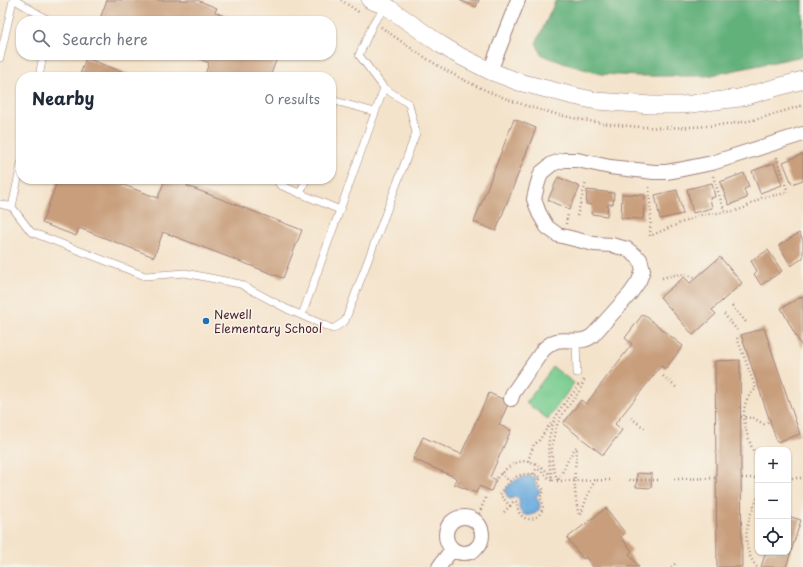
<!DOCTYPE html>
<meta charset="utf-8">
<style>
:root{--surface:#fff;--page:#f6f6f7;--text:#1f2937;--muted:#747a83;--line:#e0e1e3}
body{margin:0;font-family:"Playpen Sans",sans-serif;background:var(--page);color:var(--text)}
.controls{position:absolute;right:12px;bottom:12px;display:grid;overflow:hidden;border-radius:8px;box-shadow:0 1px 3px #0004}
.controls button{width:36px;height:36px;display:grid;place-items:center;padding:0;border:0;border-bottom:1px solid var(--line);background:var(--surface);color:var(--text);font:20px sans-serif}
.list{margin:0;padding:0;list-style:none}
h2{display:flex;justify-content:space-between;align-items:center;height:52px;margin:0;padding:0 16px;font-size:17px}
h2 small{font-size:13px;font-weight:400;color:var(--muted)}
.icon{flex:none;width:22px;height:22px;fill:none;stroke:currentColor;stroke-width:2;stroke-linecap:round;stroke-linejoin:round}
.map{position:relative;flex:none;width:803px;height:567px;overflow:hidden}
.search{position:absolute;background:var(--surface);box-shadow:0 1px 3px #0004;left:16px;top:16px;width:320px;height:44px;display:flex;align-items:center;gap:10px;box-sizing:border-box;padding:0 14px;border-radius:16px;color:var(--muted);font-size:15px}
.panel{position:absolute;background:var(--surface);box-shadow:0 1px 3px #0004;left:16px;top:72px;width:320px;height:112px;border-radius:16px}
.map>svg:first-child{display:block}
.green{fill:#78cc90;stroke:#61765e}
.forest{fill:#62b07a;stroke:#566852}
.water{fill:#69aadd;stroke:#5a6484}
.building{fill:#c89e7c}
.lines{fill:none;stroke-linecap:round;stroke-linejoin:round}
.service-casing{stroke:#9f817b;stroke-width:8}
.minor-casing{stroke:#9f817b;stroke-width:16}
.tertiary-casing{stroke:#9f817b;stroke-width:18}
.path{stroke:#9f817b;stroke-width:2.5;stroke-dasharray:1 3;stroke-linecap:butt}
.service{stroke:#fff;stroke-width:7}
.minor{stroke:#fff;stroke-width:14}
.tertiary{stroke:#fff;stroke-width:17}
.poi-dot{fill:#1f6fb2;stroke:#f7f3e8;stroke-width:1.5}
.labels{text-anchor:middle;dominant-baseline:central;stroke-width:3;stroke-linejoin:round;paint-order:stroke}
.poi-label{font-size:12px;fill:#4a1f2b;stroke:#f7f3e8;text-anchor:start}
</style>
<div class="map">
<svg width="803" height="567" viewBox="0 0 803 567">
<rect width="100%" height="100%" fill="#f7f3e8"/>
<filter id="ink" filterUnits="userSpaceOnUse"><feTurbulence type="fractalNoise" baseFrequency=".025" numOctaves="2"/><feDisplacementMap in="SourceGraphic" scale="8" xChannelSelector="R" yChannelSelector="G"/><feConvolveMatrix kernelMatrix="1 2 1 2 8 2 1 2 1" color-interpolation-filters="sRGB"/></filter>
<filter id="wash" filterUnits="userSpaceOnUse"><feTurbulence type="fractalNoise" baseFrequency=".012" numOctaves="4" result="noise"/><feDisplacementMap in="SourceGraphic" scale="16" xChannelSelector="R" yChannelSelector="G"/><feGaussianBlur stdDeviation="0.9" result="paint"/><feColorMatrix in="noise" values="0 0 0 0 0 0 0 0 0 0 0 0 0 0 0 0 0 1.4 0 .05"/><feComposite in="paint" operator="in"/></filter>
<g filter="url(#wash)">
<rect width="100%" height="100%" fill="#f4e3cb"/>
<path class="green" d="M553,367L574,383L548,419L526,403Z"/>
<path class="forest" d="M556,0H803V56L707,76H639L601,74L566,64L542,55L536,43Z"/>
<path class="water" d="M528,476L533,477L537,478L535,481L536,487L540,491L539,493L536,497C552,516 512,525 520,500L515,497L510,499L508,498L505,491C510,482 518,478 528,476Z"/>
<g id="blocks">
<path class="building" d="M107,0H197L217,8L215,12L237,21H99Z
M459,0H479L476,7Z
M189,55H278L270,77H204L209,63Z
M86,58L136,77H79Z
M514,119L536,128L496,231L474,222Z
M803,154V180L792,184L783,162Z
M774,163L782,185L760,193L752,171Z
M744,173L749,187L744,189L747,198L729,205L720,182Z
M558,177L580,187L569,210L548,200Z
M58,179H108L158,198L165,179H189L187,186L302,230L283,278L163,232L154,257L79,228L76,236L42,223Z
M712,183L715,197L710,198L712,208L693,213L687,189Z
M587,190L614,193L613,204H608L607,216L591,214L592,205L586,204Z
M677,190L683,214L660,219L655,195Z
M622,194L645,195L643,219L621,218Z
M799,233L803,240V258L791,266L779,245Z
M768,250L782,271L761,285L754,274L757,271L751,261Z
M720,257L742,283L712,310L716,314L693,335L660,297L684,277L690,283Z
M803,296V349L781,308Z
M643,314L683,346L665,369L661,366L615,424L622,430L603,455L563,424L581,400L586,404L632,344L625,338Z
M764,328L800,434L777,442L741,335Z
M740,360L742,567H717L715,361Z
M489,393L509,402L499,425L511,430L490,477L496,480L491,491L479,486L476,493L454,484L457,478L413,459L423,437L461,454Z
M637,473L652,474L651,488L636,487Z
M606,508L625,533L621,537L632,551L629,554L639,567H593L586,557L583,559L567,538Z
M788,516L801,520L786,567H761L766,552H788Z"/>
</g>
</g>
<g filter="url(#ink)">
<use href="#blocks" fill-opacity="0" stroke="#9f817b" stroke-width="1"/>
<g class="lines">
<defs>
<path id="service" d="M15,0L50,21
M0,58L13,0
M39,77L43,55
M331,111L335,101L375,112
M276,179L280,185L340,210
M300,194L306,179
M0,204L12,207L31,232L145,276L185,273L240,284L287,309L333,329L345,321L416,133L409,104L384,88L359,55L374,22L386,7
M12,207L21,164
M302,315L384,88
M576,340L577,373"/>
<path id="minor" d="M490,71L518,0
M511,399L513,393L543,350C547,346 551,343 556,341C569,338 582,345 593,335L630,294L639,281L643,270L640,259L627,249L612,245L594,244L558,235L547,227L539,213L534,199L537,186L541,173L552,164L564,160H577L610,167L654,172H666L678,170L712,163L803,134
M446 535a18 18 0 1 1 36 0a18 18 0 1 1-36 0Z
M439,567L452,549"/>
<path id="tertiary" d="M370,0L386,6L440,44L458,55L490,71L519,82L574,96L597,101L651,105H683L739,98L803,80"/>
</defs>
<use href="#service" class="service-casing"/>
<use href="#minor" class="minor-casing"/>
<use href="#tertiary" class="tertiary-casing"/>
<path class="path" d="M341,0L360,13
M381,27C409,47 437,67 468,82C553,124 649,136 742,122C763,119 783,111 803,105
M713,176L725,213
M649,187L651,213L650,236L671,227L700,215L736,211L744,208L763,197L770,196L787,193H788L776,155
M577,216L586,182
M566,224L568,214
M662,278C673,275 684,272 695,278
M732,306L746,322
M724,314L737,330
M737,338L756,389C754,391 751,393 749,396C737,413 749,444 758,460
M663,376L678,389
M584,380C579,395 573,399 564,412C554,425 549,451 553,466C554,471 556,476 558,481L568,460L575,448L577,447C577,454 576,460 575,467C574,481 575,502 579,515L581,514L587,497L595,480
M741,417L753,418L764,424L770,421
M631,418L647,430
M528,461L534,444L538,442L548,427L554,421
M501,473L509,481
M534,474L536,469L540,470L552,481
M497,478C515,457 532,455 551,476
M742,478H758
M788,478H803
M674,479L716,478
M629,480H658
M553,481C546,457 546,433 559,411C565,401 574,394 579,383
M557,481L613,480
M504,512L510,506L500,495C508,478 522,469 541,477L538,484L544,490L543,493L540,497C553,517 517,532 517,502L515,501L513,502L510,506
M476,521L486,497
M671,567L675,564
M757,567C739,546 747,519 758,497"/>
<use href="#service" class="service"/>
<use href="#minor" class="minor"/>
<use href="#tertiary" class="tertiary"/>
</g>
</g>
<circle class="poi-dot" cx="206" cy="321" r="4"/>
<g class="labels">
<g class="poi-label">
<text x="214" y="314">Newell<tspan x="214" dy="14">Elementary School</tspan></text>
</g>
</g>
</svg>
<div class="controls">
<button>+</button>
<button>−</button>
<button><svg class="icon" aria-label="locate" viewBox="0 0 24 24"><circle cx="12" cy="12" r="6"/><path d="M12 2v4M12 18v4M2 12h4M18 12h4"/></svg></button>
</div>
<div class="search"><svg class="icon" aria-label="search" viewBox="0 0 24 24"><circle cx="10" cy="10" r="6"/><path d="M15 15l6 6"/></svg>Search here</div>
<section class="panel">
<h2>Nearby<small>0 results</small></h2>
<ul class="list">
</ul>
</section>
</div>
